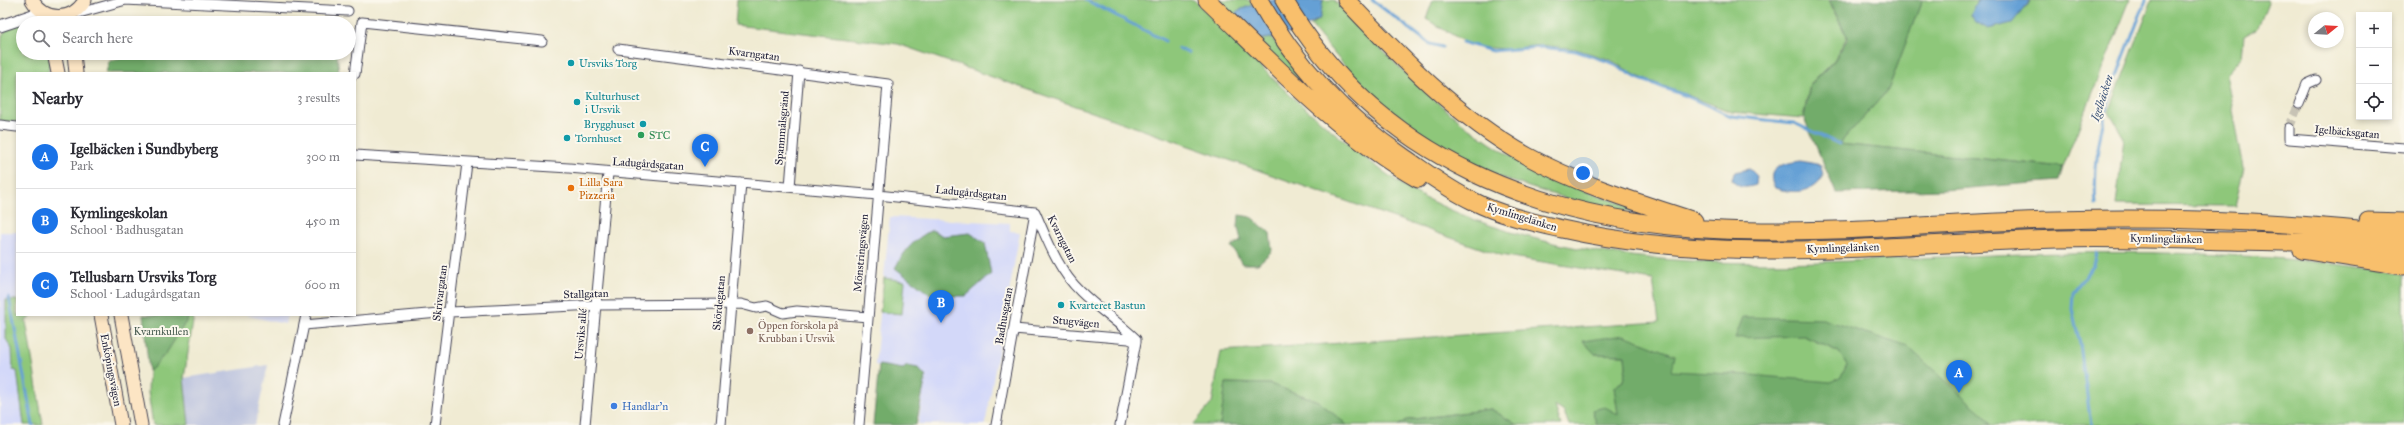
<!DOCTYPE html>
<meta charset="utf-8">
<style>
:root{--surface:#fff;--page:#f7f7f7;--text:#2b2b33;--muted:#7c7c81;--line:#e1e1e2;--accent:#1a73e8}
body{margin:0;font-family:"IM FELL Great Primer",serif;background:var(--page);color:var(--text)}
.controls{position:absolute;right:12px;top:12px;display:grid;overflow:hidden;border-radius:0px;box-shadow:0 2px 6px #0003}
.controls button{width:36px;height:36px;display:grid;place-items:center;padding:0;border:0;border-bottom:1px solid var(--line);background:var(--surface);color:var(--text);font:20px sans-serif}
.compass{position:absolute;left:2308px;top:12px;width:36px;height:36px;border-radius:50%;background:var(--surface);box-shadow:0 2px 6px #0003;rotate:72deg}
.you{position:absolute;left:1583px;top:173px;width:14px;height:14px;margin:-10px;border:3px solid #fff;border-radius:50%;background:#1a73e8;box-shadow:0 0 0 6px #1a73e833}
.badge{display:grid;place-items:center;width:26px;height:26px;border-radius:50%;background:var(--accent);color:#fff;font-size:13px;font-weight:700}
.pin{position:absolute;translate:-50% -33px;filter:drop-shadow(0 1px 2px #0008)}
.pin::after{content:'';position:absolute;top:21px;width:14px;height:12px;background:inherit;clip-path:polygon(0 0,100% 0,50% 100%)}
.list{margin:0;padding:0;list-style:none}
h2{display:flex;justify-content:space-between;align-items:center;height:52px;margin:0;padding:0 16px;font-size:17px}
h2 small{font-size:13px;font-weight:400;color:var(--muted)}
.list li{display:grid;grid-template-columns:26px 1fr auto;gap:12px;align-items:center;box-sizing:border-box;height:64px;padding:0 16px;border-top:1px solid var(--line)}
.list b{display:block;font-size:15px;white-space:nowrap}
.list p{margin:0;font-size:13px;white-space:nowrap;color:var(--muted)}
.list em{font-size:13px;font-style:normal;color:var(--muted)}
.icon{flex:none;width:22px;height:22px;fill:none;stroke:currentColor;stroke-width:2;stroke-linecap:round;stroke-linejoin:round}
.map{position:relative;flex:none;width:2404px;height:425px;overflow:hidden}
.search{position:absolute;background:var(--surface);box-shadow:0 2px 6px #0003;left:16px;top:16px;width:340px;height:44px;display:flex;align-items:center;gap:10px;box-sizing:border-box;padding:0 14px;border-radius:22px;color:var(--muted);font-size:15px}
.panel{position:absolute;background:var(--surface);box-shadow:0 2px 6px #0003;left:16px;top:72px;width:340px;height:244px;border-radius:0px}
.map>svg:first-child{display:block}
.built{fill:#d3d8f9}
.industrial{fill:#bcc3de}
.green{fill:#8ec77a;stroke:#58745a;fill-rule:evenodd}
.forest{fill:#72ac6a;stroke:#4a6752}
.water{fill:#65a0d5;stroke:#446188}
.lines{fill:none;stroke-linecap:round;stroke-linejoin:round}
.stream{stroke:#65a0d5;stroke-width:3}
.minor-tunnel{stroke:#c7c3b5;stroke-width:9;stroke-dasharray:9 4.5;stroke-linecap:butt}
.minor-casing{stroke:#414052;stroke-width:11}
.tertiary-casing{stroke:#414052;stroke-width:13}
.secondary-casing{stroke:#414052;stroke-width:15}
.motorway-casing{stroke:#414052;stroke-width:19}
.minor{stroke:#fff;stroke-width:9}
.tertiary{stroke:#fff;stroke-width:11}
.secondary{stroke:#fce5c4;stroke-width:13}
.motorway{stroke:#f8bf6c;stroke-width:17}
.culture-dot{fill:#0f9aa8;stroke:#fbf7ec;stroke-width:1.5}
.leisure-dot{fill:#2e9e5b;stroke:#fbf7ec;stroke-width:1.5}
.food-dot{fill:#e8710a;stroke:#fbf7ec;stroke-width:1.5}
.education-dot{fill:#8d6e63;stroke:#fbf7ec;stroke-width:1.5}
.shop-dot{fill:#3f7fe0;stroke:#fbf7ec;stroke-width:1.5}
.labels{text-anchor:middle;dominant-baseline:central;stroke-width:4;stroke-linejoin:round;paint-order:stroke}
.street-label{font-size:11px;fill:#22223b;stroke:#fbf7ec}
.culture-label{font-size:11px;fill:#0d838f;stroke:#fbf7ec;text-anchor:start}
.leisure-label{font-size:11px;fill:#27864d;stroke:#fbf7ec;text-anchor:start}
.food-label{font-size:11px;fill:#c56008;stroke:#fbf7ec;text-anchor:start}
.education-label{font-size:11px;fill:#785e54;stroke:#fbf7ec;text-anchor:start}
.park-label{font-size:11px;fill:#485c51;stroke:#fbf7ec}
.shop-label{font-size:11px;fill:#366cbe;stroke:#fbf7ec;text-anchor:start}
.water-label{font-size:12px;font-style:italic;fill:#3d5479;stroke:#fbf7ec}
</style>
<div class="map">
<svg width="2404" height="425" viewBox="0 0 2404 425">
<rect width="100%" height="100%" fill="#fbf7ec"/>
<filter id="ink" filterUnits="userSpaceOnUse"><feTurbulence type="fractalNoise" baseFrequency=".025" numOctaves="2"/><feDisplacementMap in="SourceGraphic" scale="8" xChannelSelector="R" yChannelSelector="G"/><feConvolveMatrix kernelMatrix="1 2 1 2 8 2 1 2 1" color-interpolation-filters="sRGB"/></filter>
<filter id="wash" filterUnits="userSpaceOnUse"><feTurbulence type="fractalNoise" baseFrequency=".012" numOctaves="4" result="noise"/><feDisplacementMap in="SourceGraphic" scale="16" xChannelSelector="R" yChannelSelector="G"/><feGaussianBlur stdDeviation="0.9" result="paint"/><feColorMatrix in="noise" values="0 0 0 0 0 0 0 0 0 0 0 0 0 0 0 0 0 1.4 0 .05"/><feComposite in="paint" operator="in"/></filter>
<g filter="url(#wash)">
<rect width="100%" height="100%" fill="#f0ebd3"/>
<path class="built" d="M890,217L1010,223V231L1020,232L985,425L918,424L926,377L875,365Z
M0,232H17V300H7L6,339L12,349L13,370L17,371L24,425H0Z
M245,315H287L285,324Z"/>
<path class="industrial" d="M268,365L255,425H189L184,378Z"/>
<path class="green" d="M737,0H1194C1227,31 1258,65 1291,96C1307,110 1324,124 1341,138C1368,160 1394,182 1425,198C1601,286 1806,261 1995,255C2132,250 2269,251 2404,274V425H1638L1675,355L1595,354L1625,355L1626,367L1623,381L1614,387L1619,415L1593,410L1597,425H1569L1564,412L1555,406L1561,425H1517L1491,409L1407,420L1399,425H1347L1318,401L1270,384L1226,383L1220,425H1193L1212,403L1221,351L1659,322L1653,280L1500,255L898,44L735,25ZM1804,336L1934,371L1845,368L1847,365L1839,352Z
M1216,0H1249L1252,5L1237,11L1234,18Z
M1323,0H1334C1400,69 1464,139 1553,178C1589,194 1628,205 1665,218C1564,202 1458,176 1381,104C1355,79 1333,53 1311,25L1320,18Z
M1433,0H1828L1847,37L1834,60L1810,84L1803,118L1732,112L1637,76L1611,60L1576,49L1541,45L1507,49L1478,47L1463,41L1426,19Z
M1922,0H1978L1971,15L2026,8L2031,0H2130L2063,167L1839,144L1888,90Z
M2152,0H2267L2268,2L2258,28L2244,36L2242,56L2226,74L2244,168L2235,206L2116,205L2124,138L2109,112Z
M22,23H31H23V53H48L50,62L48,73H17V122L0,121L2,36L9,27Z
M1272,38L1300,75L1331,110L1256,40Z
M884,278L905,281L902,314L880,312Z
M6,300H17V315H33L26,321L43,425H24L17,371L13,370L12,349L6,339Z
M190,315H194L184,378L189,425H153L148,392L149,372L167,352Z"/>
<path class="forest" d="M1829,0H1922L1888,90L1839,144L2063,167L2059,181L1944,190L1836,193L1804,118L1810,85L1834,61L1848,38Z
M140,53H337L339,73H106L109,61Z
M1239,215L1251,217L1270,233L1272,251L1258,264H1242L1231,246L1241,241L1238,227Z
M932,230L943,236L970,233L985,243L991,274L966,296H932L895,268C905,250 914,239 932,230Z
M143,315H190L167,352L149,372Z
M1743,317L1823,319L1908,347L1984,415L1991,425H1597L1592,410L1605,407L1618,414L1614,387L1623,381L1626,367L1625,355L1595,354L1583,341L1624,335L1675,355L1672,371L1750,375L1831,382L1840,378L1847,365L1839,352L1804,336L1735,338Z
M879,365L903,369L907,366L918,368L926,377L916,425H873Z
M1226,383L1270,384L1318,401L1347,425H1220Z
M1491,409L1517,425H1399L1407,420Z"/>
<path class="water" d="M1265,0H1323L1320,18C1298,33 1277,39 1250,40L1234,18L1237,11Z
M1978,0H2031L2012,23L1988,29L1976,22L1971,15Z
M1801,161L1821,165L1823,175C1814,194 1793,194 1775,188C1763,167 1785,163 1801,161Z
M1750,169L1757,176L1756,185C1746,188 1738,189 1732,180L1734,172Z"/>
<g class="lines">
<path class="stream" d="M1086,0L1165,41
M1372,0L1430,44L1442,47
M1462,42L1492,51L1541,47L1576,51L1610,62L1637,78L1684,95L1731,116L1794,123L1839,144
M1178,48L1188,53
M2096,205C2090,132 2120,67 2146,0
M9,297L33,425
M2091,425L2080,344L2072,309L2073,292L2094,264L2097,253"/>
</g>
</g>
<g filter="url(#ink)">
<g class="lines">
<path class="minor-tunnel" d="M2289,128L2299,104"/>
<defs>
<path id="minor" d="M125,0L348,11
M79,13L126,0
M618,49L888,84L859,425
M355,74L362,22L542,41
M2299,104L2307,84L2316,80
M0,125L17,127
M2289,128V139L2404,148
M355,155L569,168L878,195L1035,212
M790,187L799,71
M1035,212C1047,239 1058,270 1080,291C1097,308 1118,322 1136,339V342
M304,325L450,312L596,305L741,304L756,308L767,306L783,313L797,311L868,317
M1014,329L1129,339L1136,342
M283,425L306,315
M435,425L467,163
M585,425L608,173
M721,425L741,183
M996,425L1035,212
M1120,425L1136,342"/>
<path id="tertiary" d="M0,26L42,12"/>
<path id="secondary" d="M32,0C45,22 72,22 85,0
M54,53L58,73
M74,53L76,73
M101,315L121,425
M121,315L141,425"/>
<path id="motorway" d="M1207,0C1274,64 1336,132 1418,179
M1259,0C1295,64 1344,117 1405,158C1427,173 1449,190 1473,201C1500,215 1532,222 1562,229C1725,266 1892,244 2057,239C2115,237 2173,240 2231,241C2290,242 2345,242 2404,250
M1284,0C1378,161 1545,222 1723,230C1834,235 1944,222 2055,220C2171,217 2288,221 2404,235
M1346,0C1401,58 1456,116 1527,156C1580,185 1637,202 1694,221
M2368,221L2404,222
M2302,250L2404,266"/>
</defs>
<use href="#minor" class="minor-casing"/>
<use href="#tertiary" class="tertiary-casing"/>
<use href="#secondary" class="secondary-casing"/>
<use href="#motorway" class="motorway-casing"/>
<use href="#minor" class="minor"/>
<use href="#tertiary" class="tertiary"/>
<use href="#secondary" class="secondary"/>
<use href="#motorway" class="motorway"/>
</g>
</g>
<g class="culture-dot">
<circle cx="571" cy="63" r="4"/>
<circle cx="577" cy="102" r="4"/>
<circle cx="643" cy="124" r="4"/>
<circle cx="567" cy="138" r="4"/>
<circle cx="1061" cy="305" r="4"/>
</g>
<circle class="leisure-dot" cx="641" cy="135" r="4"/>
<circle class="food-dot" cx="571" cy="188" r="4"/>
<circle class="education-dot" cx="750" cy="331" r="4"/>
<circle class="shop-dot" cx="614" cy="406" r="4"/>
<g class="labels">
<g class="street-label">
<text transform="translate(754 54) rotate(7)">Kvarngatan</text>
<text transform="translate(782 128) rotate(-85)">Spannmålsgränd</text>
<text transform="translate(2347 132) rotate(5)">Igelbäcksgatan</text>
<text transform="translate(648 164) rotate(4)">Ladugårdsgatan</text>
<text transform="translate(971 193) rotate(6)">Ladugårdsgatan</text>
<text transform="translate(1522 217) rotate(17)">Kymlingelänken</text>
<text transform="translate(1062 239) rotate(63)">Kvarngatan</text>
<text transform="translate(2166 239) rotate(1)">Kymlingelänken</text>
<text transform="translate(1843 248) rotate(-2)">Kymlingelänken</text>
<text transform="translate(861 253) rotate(-85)">Mönstringsvägen</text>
<text transform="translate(440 293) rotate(-83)">Skrivargatan</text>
<text transform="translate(586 294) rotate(-2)">Stallgatan</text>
<text transform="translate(719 303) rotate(-85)">Skördegatan</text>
<text transform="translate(1004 316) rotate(-80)">Badhusgatan</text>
<text transform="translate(1076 322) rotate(5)">Stugvägen</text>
<text transform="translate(581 334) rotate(-85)">Ursviks allé</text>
<text transform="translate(111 370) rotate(79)">Enköpingsvägen</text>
</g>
<g class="culture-label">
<text x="579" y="63">Ursviks Torg</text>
<text x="585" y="96">Kulturhuset<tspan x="585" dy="13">i Ursvik</tspan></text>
<text x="635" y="124" text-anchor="end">Brygghuset</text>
<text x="575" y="138">Tornhuset</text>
<text x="1069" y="305">Kvarteret Bastun</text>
</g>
<g class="leisure-label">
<text x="649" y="135">STC</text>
</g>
<g class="food-label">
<text x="579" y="182">Lilla Sara<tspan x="579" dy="13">Pizzeria</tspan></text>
</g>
<g class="education-label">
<text x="758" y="325">Öppen förskola på<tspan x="758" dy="13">Krubban i Ursvik</tspan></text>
</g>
<g class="park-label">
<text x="161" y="331">Kvarnkullen</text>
</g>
<g class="shop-label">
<text x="622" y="406">Handlar'n</text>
</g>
<g class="water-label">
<text transform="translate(2102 98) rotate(-72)">Igelbäcken</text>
</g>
</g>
</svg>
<div class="controls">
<button>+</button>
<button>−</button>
<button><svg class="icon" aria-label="locate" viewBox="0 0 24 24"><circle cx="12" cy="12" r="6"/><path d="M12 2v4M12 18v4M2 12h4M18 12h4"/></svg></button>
</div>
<svg class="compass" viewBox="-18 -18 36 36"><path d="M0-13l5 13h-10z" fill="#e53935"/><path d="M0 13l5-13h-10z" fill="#7c7c81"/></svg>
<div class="you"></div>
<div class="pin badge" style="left:1959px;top:393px">A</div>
<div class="pin badge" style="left:941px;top:323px">B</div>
<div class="pin badge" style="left:705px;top:167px">C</div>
<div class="search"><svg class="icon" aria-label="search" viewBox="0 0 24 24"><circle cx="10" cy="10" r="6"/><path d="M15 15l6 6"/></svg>Search here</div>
<section class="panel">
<h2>Nearby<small>3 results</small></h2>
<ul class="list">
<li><span class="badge">A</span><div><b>Igelbäcken i Sundbyberg</b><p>Park</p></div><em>300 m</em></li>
<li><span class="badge">B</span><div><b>Kymlingeskolan</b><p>School · Badhusgatan</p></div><em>450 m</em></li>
<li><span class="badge">C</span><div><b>Tellusbarn Ursviks Torg</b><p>School · Ladugårdsgatan</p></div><em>600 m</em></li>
</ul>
</section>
</div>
